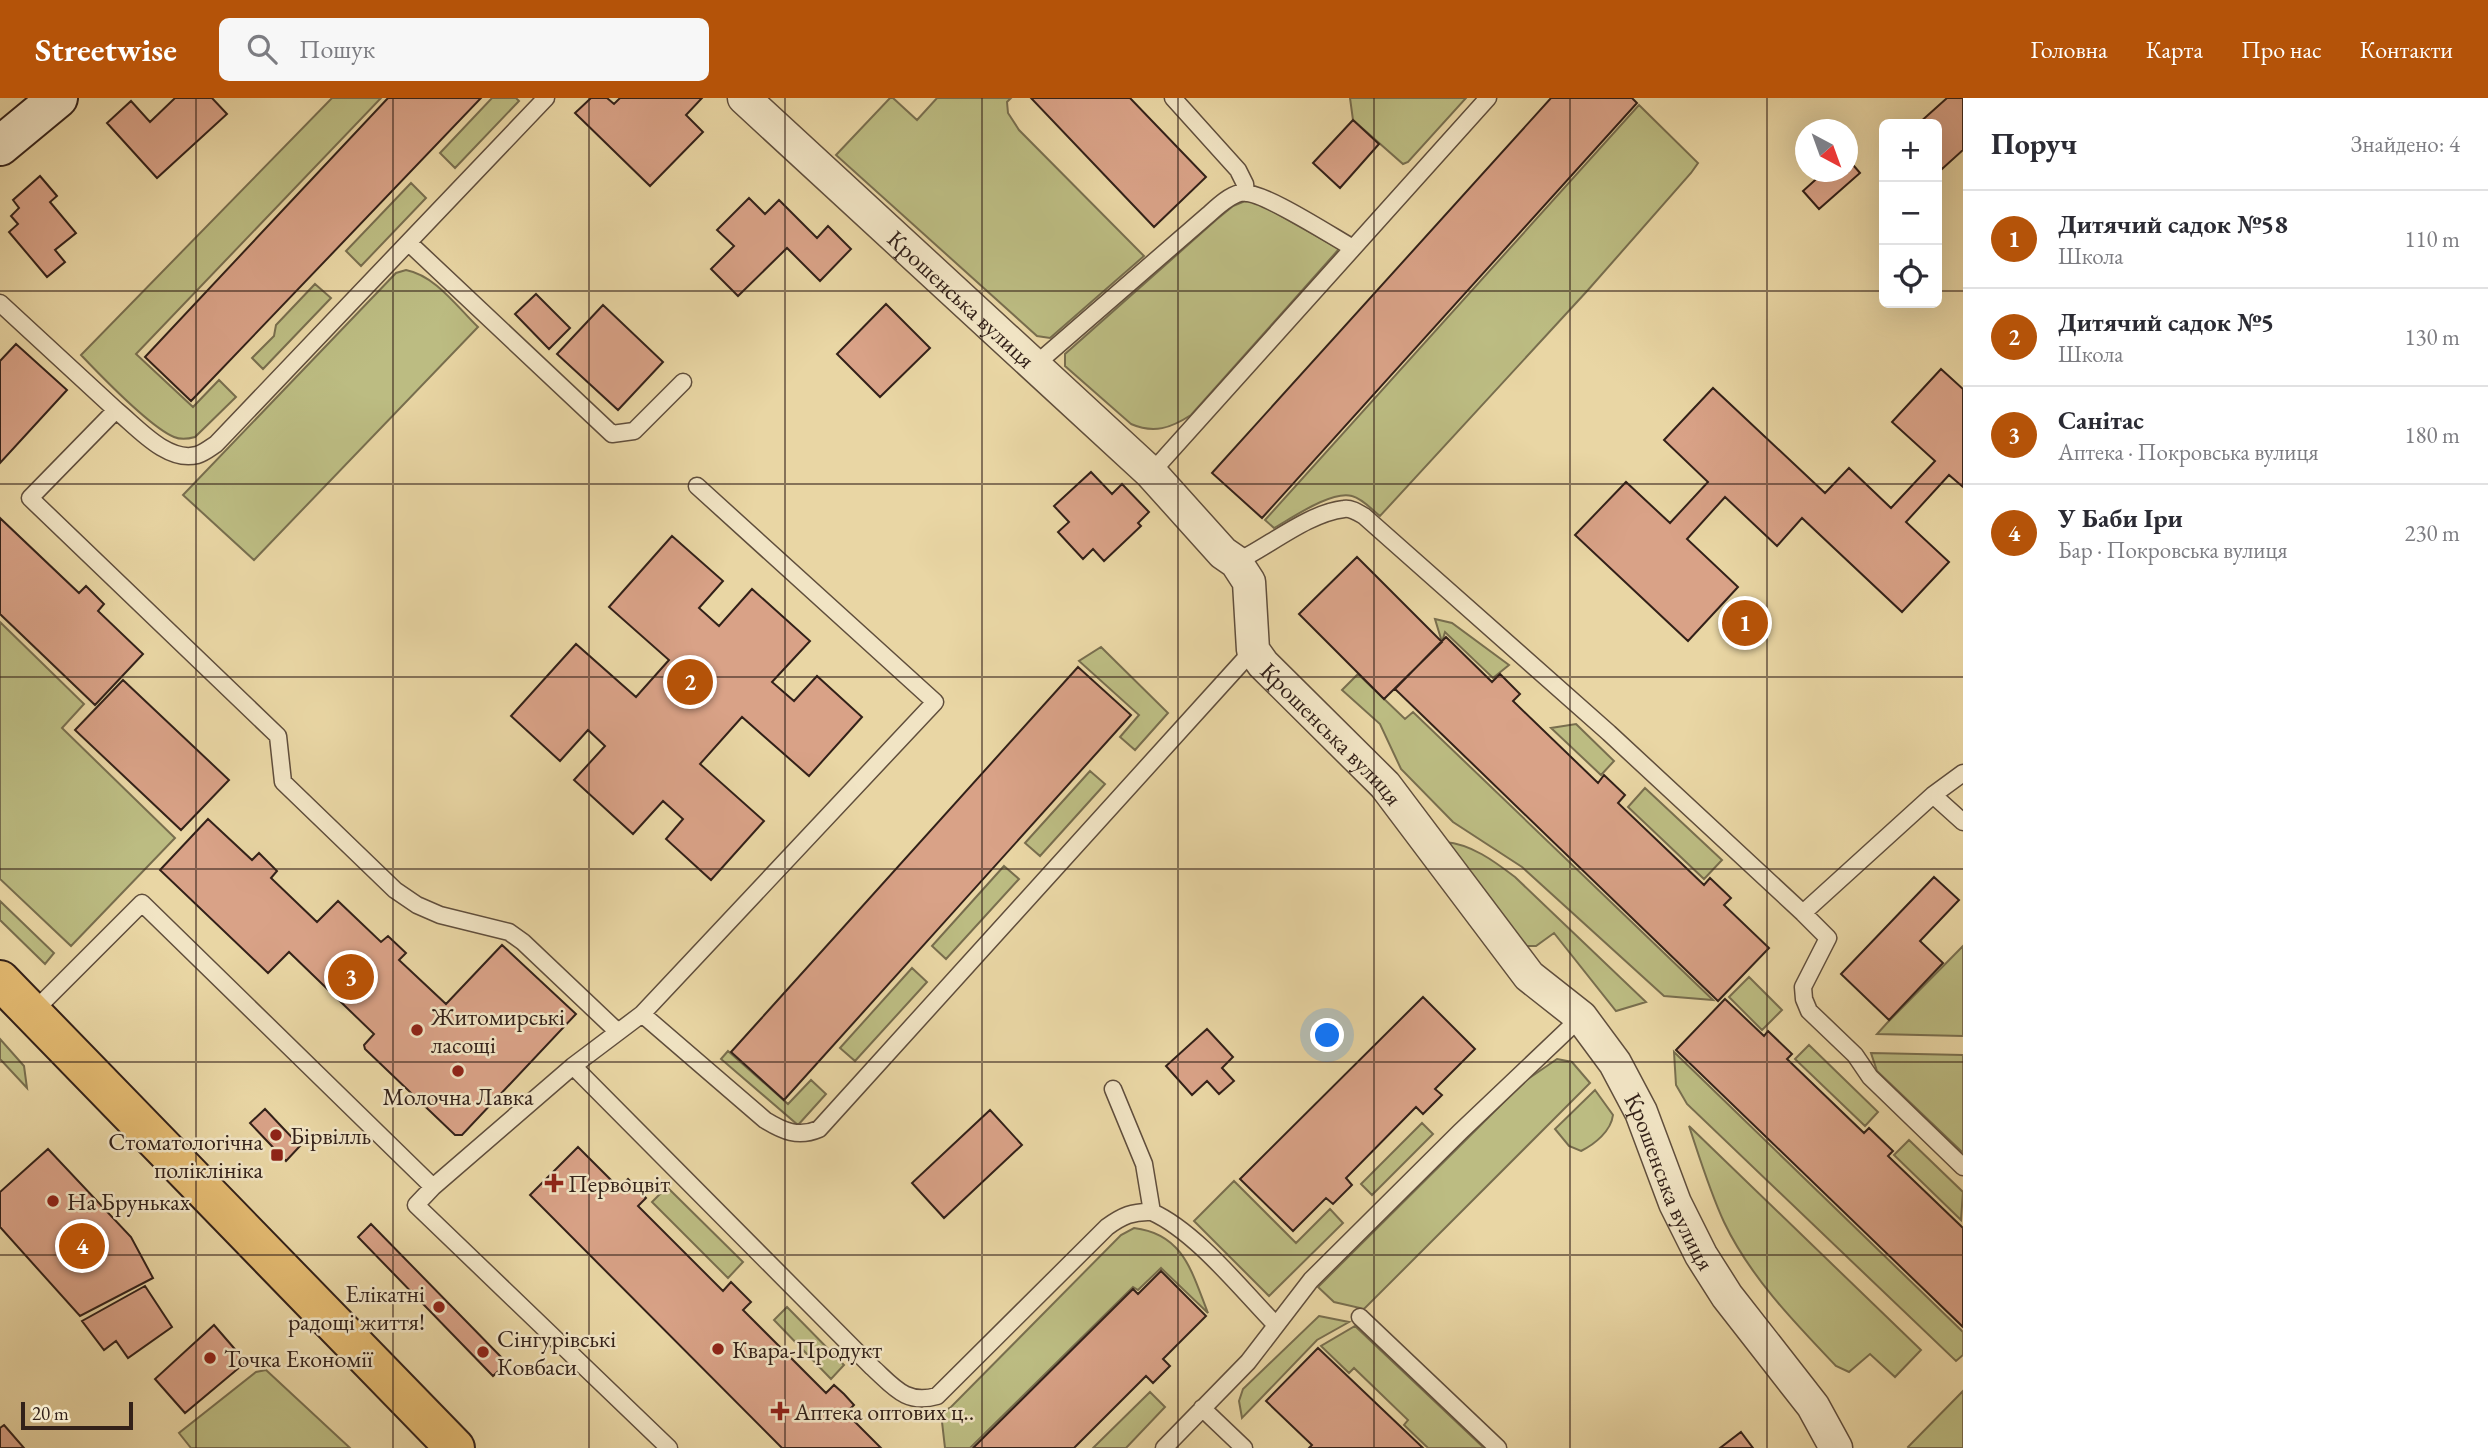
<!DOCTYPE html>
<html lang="uk">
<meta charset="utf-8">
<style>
:root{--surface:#fff;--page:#f7f7f7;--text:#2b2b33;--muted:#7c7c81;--line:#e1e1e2;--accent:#b45309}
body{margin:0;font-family:"EB Garamond",serif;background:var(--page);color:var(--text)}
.controls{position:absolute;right:21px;top:21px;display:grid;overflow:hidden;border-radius:10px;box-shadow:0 7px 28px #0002}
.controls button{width:63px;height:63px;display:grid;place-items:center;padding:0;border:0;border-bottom:2px solid var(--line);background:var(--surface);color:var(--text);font:35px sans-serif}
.compass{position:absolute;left:1795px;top:21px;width:63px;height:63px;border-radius:50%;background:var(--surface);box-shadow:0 7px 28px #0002;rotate:139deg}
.scale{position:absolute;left:21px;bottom:18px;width:112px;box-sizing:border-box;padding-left:7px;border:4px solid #332119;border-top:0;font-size:19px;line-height:24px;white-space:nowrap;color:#332119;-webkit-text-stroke:5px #f1e4c4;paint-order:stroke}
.you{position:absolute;left:1328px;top:938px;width:24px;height:24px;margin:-18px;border:5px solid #fff;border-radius:50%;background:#1a73e8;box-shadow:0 0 0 10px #1a73e833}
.badge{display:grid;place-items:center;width:46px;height:46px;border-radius:50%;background:var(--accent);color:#fff;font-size:23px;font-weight:700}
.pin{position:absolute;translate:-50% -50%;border:4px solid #fff;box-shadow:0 2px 7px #0006}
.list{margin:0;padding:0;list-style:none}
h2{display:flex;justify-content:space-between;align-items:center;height:91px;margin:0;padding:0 28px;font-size:30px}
h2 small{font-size:23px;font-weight:400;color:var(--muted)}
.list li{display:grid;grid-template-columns:46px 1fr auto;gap:21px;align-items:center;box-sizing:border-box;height:98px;padding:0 28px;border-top:2px solid var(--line)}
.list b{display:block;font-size:26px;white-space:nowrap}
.list p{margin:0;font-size:23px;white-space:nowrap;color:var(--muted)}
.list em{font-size:23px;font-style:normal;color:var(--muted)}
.icon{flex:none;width:38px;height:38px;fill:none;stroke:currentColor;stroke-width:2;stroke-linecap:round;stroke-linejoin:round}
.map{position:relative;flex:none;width:1963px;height:1350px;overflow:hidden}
header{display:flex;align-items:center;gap:42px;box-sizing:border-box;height:98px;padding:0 35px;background:var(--accent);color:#fff}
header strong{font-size:33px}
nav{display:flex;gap:38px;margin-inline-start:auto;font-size:24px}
.search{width:490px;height:63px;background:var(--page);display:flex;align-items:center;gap:18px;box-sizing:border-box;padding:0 24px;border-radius:10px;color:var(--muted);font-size:26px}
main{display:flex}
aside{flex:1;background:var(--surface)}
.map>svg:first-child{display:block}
.green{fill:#bcbc82;stroke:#786e4e;stroke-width:2}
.building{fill:#d9a287;stroke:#332119;stroke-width:2}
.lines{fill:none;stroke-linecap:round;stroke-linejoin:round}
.lane-casing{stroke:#604e3c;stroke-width:19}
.street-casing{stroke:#604e3c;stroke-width:35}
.secondary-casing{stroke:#332119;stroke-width:42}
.highway-casing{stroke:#332119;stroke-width:42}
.lane{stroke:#f1e4c4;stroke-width:16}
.street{stroke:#f1e4c4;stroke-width:32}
.secondary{stroke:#f1e4c4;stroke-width:38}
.highway{stroke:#e4bb72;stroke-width:38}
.grid{fill:none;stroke:#332119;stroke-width:2;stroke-opacity:0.55}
.poi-dot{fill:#8f2418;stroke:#f1e4c4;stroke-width:2.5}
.labels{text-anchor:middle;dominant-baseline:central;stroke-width:5;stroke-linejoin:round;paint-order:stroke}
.street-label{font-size:24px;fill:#332119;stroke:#f1e4c4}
.poi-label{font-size:24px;fill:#332119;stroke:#f1e4c4;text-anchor:start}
</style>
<header>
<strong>Streetwise</strong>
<div class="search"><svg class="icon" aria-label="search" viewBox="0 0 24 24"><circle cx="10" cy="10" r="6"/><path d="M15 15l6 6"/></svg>Пошук</div>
<nav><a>Головна</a><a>Карта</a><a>Про нас</a><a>Контакти</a></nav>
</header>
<main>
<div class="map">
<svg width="1963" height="1350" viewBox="0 0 1963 1350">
<rect width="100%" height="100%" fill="#e9d6a4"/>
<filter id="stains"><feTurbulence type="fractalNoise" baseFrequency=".00286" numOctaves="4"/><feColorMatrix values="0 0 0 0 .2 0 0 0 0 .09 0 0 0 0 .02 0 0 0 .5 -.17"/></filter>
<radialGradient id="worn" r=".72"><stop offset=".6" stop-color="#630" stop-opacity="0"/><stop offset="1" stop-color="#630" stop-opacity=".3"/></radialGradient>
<path class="green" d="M332,0H381L136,256L193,309L219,282L236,299L195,339C188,341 181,342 174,339C150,329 101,278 81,257Z
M492,0H516L519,3L455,70L440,55Z
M890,0H893L917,22L937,0H1011L1007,4L1008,15L1019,32L1144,158L1050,240L1037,238L836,57Z
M1350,0H1466L1408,64L1403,66L1353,22Z
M1639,7L1698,65L1691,75L1588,192L1380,418C1371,411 1363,401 1352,398C1332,392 1292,420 1274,430L1265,422Z
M411,85L426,100L361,168L346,153Z
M1245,103L1256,104L1339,151L1191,317C1171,330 1154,336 1131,326L1065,268V256L1216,122L1233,108Z
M406,172C436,178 457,209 478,229L254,462L183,397L396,175Z
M315,186L331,200L263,271L252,260L274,238L276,227Z
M1435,521L1452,525L1509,567L1493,580L1445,534L1442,544Z
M0,524L84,606L62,630L175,740L71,848L0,781Z
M1101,549L1168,615L1135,652L1120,639L1139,617L1079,563Z
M1358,576L1405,621L1413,614L1713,902L1664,898L1522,769L1453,724L1401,671L1380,626L1342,592Z
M1576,626L1614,663L1601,677L1551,630Z
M1090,673L1105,686L1040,758L1025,745Z
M1645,690L1722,762L1704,781L1628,709Z
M1445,744C1471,746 1494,763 1515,779L1646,904L1616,913L1554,835L1536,848H1525Z
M1004,768L1019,781L946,861L932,848Z
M0,803L54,855L45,866L0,822Z
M1963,848V938L1877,936L1887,925Z
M912,870L927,884L855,963L840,950Z
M1749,879L1782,912L1762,932L1729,899Z
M0,941L24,968L27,990L0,961Z
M1809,947L1878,1014L1865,1028L1795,961Z
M728,953L788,1006L811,982L826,996L798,1027L721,961Z
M1674,954L1963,1234V1257L1956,1263L1687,1006L1676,987Z
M1871,955L1963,957V1055L1877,973Z
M1557,961L1572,964L1590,985L1364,1211L1334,1204L1318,1189L1525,983Z
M1595,992L1613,1017C1611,1033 1595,1046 1581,1053L1569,1048L1555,1031Z
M1422,1025L1433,1036L1372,1097L1361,1086Z
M1689,1028L1921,1252L1895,1279L1870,1256L1849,1274L1836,1268C1795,1225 1750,1179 1724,1124C1710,1094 1700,1061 1689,1028Z
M1909,1042L1963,1094L1961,1122L1894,1057Z
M1234,1083L1296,1145L1330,1111L1343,1125L1269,1198L1194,1123Z
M667,1089L743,1164L728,1180L652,1104Z
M1134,1130C1184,1136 1192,1175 1208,1215L1161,1170L1138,1192L1133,1189L970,1350H945L941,1315L951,1309L1121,1137Z
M787,1209L844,1267L831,1281L774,1222Z
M1319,1218L1349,1224L1317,1242L1242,1320L1239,1303L1243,1291Z
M1355,1228L1484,1350H1428L1404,1327L1408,1322L1354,1270L1349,1275L1321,1248Z
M266,1272L350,1350H191L179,1335L256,1274Z
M1963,1293V1350H1909L1908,1349Z
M1150,1294L1165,1309L1126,1350H1093Z"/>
<path class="building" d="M175,0H212L227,16L157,80L107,25L131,3L150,24Z
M388,0H481L191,303L145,259Z
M591,0H607L614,6L620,0H702L686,17L703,34L650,88L575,15Z
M1031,0H1130L1206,79L1154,129Z
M1551,0H1632L1637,5L1262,420L1212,375Z
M1947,0H1963V52L1942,71L1937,64V26H1918Z
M1353,22L1379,46L1340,90L1313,65Z
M1848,61L1860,75L1819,111L1803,93L1824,74H1848Z
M40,78L57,98L50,104L76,135L55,152L65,164L47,179L9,134L18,126L11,118L19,110L13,102Z
M749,100L765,116L779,102L817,140L828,128L851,151L820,183L787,150L738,198L711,171L734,148L717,132Z
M536,196L570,230L549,251L515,216Z
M886,206L930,250L880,299L837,256Z
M603,207L663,264L618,312L557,256Z
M16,246L67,292L0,365V263Z
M1941,271L1963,291V389L1949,377L1906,424L1949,464L1902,514L1802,420L1777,448L1725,399L1687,441L1738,489L1688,543L1575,437L1626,384L1670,425L1708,384L1664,342L1713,290L1825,395L1849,370L1891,410L1935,363L1892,324Z
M1091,374L1112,396L1122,386L1149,414L1138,425L1141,428L1104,463L1093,451L1083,461L1058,434L1069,424L1054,408Z
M0,420L79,495L86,488L104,506L98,513L143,556L95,607L0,516Z
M672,438L723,483L699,510L719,528L752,491L810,543L772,584L794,603L817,578L862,619L809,678L742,619L700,666L764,723L711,782L666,741L683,721L663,703L633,736L574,682L605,648L588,632L560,663L511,618L576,546L636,599L669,562L609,509Z
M1357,459L1442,544L1384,601L1299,516Z
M1446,539L1492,584L1500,576L1520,596L1513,603L1598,685L1604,677L1625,697L1618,705L1704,787L1710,780L1731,800L1724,807L1769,850L1718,903L1395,591Z
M1078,569L1131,617L784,1002L731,954Z
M123,582L229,682L181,732L75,632Z
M208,721L252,762L259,755L277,773L271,780L317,824L338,803L381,844L388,838L406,855L399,862L446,906L502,847L576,916L462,1037H455L365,951L364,947L374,936L289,854L268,875L160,772Z
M1934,779L1959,802L1920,843L1943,865L1889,922L1841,876Z
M1423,899L1475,951L1435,991L1442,997L1423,1016L1416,1009L1346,1080L1352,1087L1333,1106L1326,1100L1293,1133L1240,1081Z
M1725,901L1764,938L1768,933L1792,956L1787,961L1864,1035L1869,1030L1893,1053L1888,1058L1963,1130V1229L1676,952Z
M1207,931L1233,959L1222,970L1234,983L1219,996L1207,983L1192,997L1166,968Z
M265,1011L300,1048L286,1063L250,1025Z
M990,1012L1022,1047L944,1120L912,1085Z
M578,1049L619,1090L628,1081L646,1100L638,1108L723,1193L731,1184L751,1204L743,1212L826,1295L834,1287L844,1296L854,1307L846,1315L881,1350H782L530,1097Z
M48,1051L131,1139L153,1180L80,1218L0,1129V1094Z
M371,1126L507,1265L493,1278L358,1139Z
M1161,1173L1206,1218L1163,1261L1170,1268L1153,1285L1146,1278L1074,1350H973L1133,1191L1138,1196Z
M145,1188L172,1229L128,1260L116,1243L104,1252L82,1223Z
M214,1227L246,1264L185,1315L155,1281Z
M1318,1250L1423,1350H1309L1312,1347L1266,1303Z
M4,1327L24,1350H0V1330Z
M1741,1334L1753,1350H1720Z"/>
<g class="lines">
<defs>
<path id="lane" d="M546,0L216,346C210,350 204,355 197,357C167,365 137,329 116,312L30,400L278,638L283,684L395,792L417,807L440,817L509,834L523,844L618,934
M1173,0L1238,72L1245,86L1246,95
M409,145L612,336L634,333L683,284
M0,205L116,312
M1035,267L1208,117C1217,109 1228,98 1240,95C1259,90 1333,139 1353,150
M1151,375L1488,0
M1236,464C1268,449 1308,415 1344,411C1351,410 1357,414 1364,418L1609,635L1803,815L1933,697L1963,675
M1933,697L1963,724
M1803,815L1828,840L1803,889L1804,901L1809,913L1855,957L1870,979L1963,1069
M32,915L142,805L433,1089
M642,916L935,604L697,388
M573,968L642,916L765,1022C783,1033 798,1040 819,1031L1253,552
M1113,991L1144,1066L1152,1114C1196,1134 1241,1191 1275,1226
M1360,1219L1498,1350
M1202,1310L1244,1350
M669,1350L416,1107L433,1089L573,968L872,1269C894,1289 906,1307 937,1298L1107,1129C1122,1118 1133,1113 1152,1114
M1164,1350L1248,1264L1311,1182L1460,1034L1581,919"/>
<g id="street">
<path id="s1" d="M744,0L1151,375L1223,455L1236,464L1249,484L1253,552L1263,566L1385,687L1529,878L1581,919L1615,965L1641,1014L1675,1105L1701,1157L1727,1198L1813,1308L1836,1350"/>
</g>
<path id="secondary" d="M0,48L58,0"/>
<path id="highway" d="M0,882L455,1350"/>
</defs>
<use href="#lane" class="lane-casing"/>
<use href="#street" class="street-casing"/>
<use href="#secondary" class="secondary-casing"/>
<use href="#highway" class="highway-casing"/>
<use href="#lane" class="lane"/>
<use href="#street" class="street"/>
<use href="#secondary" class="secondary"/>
<use href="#highway" class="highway"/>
</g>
<path class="grid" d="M196,0V1350M393,0V1350M589,0V1350M785,0V1350M982,0V1350M1178,0V1350M1374,0V1350M1570,0V1350M1767,0V1350M0,193H1884M1937,193H1963M0,386H1963M0,579H1963M0,771H1963M0,964H1963M0,1157H1963"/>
<g class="poi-dot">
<circle cx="417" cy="932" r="7"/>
<circle cx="458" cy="973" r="7"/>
<circle cx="276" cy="1037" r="7"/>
<rect x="270" y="1050" width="14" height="14" rx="3.5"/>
<path d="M550.5 1074.5h7v7h7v7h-7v7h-7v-7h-7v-7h7z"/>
<circle cx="53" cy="1103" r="7"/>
<circle cx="439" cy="1209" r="7"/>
<circle cx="718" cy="1251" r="7"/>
<circle cx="483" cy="1254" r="7"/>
<circle cx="210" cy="1260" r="7"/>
<path d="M776.5 1302.5h7v7h7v7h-7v7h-7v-7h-7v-7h7z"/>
</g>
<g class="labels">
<g class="street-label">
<text stroke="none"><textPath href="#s1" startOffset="296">Крошенська вулиця</textPath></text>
<text stroke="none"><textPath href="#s1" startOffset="884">Крошенська вулиця</textPath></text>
<text stroke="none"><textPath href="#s1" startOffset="1451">Крошенська вулиця</textPath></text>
</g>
<g class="poi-label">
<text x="431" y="918">Житомирські<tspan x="431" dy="28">ласощі</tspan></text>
<text x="458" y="998" text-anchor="middle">Молочна Лавка</text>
<text x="290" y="1037">Бірвілль</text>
<text x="263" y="1043" text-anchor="end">Стоматологічна<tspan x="263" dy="28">поліклініка</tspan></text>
<text x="568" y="1085">Первоцвіт</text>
<text x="67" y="1103">На Бруньках</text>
<text x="425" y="1195" text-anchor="end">Елікатні<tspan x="425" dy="28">радощі життя!</tspan></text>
<text x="497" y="1240">Сінгурівські<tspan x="497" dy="28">Ковбаси</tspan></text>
<text x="732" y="1251">Квара-Продукт</text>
<text x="224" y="1260">Точка Економії</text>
<text x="794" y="1313">Аптека оптових ц‥</text>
</g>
</g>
<rect width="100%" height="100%" filter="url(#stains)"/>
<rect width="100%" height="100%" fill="url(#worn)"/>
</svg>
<div class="controls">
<button>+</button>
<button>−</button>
<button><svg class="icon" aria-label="locate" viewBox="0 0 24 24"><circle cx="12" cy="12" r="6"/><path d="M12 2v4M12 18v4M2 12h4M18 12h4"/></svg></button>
</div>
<svg class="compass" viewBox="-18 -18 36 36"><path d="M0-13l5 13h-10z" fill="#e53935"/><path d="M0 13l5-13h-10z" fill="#7c7c81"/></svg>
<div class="scale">20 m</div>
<div class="you"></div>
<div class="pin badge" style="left:1745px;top:525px">1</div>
<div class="pin badge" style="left:690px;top:584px">2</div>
<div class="pin badge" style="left:351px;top:879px">3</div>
<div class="pin badge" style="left:82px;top:1148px">4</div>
</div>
<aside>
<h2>Поруч<small>Знайдено: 4</small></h2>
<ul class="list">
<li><span class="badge">1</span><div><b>Дитячий садок №58</b><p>Школа</p></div><em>110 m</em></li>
<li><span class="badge">2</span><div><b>Дитячий садок №5</b><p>Школа</p></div><em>130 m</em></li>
<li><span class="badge">3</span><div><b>Санітас</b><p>Аптека · Покровська вулиця</p></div><em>180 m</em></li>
<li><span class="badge">4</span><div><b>У Баби Іри</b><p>Бар · Покровська вулиця</p></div><em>230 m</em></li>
</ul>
</aside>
</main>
